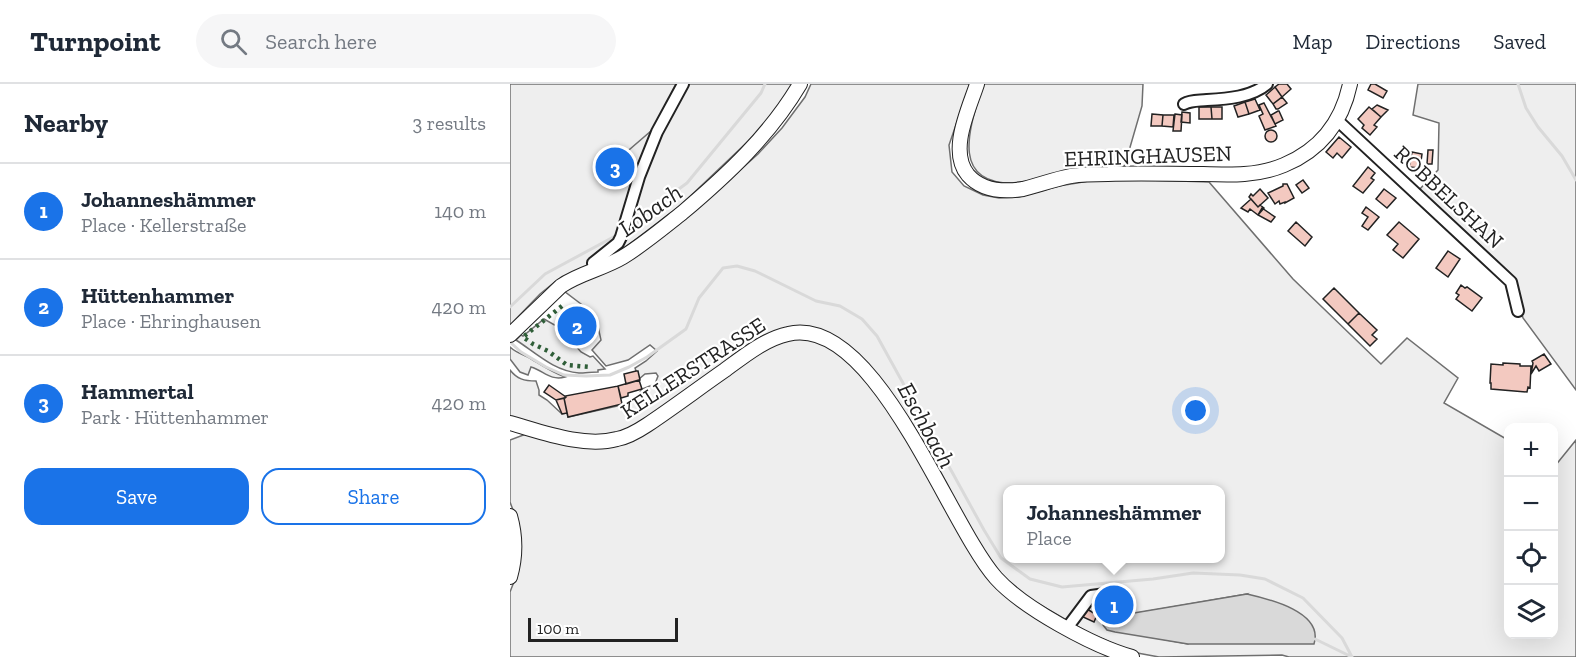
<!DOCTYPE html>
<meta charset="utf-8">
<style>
:root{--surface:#fff;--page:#f6f6f7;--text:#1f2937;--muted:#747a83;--line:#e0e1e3;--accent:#1a73e8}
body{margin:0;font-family:"Zilla Slab",serif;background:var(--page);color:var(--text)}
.controls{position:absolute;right:18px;bottom:18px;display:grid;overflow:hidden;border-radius:12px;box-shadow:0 6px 24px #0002}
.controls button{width:54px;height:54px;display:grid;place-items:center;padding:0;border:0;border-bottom:2px solid var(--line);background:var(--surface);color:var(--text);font:30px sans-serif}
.scale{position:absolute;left:18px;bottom:15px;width:150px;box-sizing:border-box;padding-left:6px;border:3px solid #222;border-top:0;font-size:16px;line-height:21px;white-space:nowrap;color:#222;-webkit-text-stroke:4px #fff;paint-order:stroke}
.you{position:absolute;left:686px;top:327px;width:21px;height:21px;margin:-15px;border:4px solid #fff;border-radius:50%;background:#1a73e8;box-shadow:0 0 0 9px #1a73e833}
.badge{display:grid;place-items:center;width:39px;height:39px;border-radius:50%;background:var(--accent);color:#fff;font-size:20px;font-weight:700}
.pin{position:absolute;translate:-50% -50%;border:3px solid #fff;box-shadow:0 2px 6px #0006}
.popup{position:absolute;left:493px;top:401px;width:222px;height:78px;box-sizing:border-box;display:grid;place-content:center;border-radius:12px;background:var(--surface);filter:drop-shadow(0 2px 4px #0005);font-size:20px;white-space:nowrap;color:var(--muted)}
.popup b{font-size:22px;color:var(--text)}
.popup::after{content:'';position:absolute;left:50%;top:100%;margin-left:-12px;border:12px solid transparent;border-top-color:var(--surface)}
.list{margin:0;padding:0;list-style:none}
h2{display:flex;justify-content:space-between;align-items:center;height:78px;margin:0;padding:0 24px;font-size:26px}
h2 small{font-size:20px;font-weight:400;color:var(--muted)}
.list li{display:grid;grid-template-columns:39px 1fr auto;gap:18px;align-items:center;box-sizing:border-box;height:96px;padding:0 24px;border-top:2px solid var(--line)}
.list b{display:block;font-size:22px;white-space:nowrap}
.list p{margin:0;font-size:20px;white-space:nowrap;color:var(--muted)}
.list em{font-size:20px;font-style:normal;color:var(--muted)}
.actions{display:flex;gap:12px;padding:18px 24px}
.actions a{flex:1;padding:14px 0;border:2px solid var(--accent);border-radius:18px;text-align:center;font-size:21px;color:var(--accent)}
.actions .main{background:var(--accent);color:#fff}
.icon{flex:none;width:33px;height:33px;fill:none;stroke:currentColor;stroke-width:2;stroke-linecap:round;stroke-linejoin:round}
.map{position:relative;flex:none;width:1066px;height:573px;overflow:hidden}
header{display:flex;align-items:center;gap:36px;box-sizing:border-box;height:84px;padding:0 30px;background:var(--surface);border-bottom:2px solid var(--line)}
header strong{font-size:28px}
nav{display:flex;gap:33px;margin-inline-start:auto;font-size:21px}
.search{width:420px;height:54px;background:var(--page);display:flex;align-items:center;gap:15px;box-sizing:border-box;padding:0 21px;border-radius:33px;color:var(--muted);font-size:22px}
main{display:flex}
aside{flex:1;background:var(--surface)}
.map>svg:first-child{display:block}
.green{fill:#eee;stroke:#6f6f6f;stroke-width:1.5;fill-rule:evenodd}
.parking{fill:#ededed;stroke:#6f6f6f;stroke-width:1.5}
.water{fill:#d9d9d9;stroke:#6f6f6f;stroke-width:1.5}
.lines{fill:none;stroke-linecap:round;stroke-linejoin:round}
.stream{stroke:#d9d9d9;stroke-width:3}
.building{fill:#f3c9c0;stroke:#222;stroke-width:1.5}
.minor-casing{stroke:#222;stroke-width:14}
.major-casing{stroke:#222;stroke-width:16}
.minor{stroke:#fff;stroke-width:10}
.major{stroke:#fff;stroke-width:14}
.hedge{stroke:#2f5e38;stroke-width:4.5;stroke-dasharray:3 4.5;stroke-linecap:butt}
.labels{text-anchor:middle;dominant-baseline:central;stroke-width:4.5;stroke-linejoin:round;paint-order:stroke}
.street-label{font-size:22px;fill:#222;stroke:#fff}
.water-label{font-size:24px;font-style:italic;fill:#222;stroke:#fff}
</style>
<header>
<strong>Turnpoint</strong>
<div class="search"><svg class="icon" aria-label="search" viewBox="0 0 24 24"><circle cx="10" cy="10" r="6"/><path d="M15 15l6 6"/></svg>Search here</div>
<nav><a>Map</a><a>Directions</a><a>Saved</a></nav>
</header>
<main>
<aside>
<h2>Nearby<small>3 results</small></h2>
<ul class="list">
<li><span class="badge">1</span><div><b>Johanneshämmer</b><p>Place · Kellerstraße</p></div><em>140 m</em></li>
<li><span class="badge">2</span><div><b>Hüttenhammer</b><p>Place · Ehringhausen</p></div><em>420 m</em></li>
<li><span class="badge">3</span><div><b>Hammertal</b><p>Park · Hüttenhammer</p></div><em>420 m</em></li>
</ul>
<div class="actions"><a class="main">Save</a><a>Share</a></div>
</aside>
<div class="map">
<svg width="1066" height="573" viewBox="0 0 1066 573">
<rect width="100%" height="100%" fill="#fff"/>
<path class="green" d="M0,0H283L263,30L251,45L171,121L113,165L96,175L85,179L45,198L30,210L0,241Z
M301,0H460L439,61L442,88L454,102L473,111L489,114L509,113L549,102L585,96H637L699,98L783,195L871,280L897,254L948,294L934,319L998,356L999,550H1044V382H1045L1066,356V573H779L772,571L649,573L622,568L579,549L513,511L500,500L478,475L372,297C348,268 322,241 281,244L130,340L102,352L68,351L0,334V286C7,295 14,297 26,297L29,306V311L37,316L52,330L57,329L58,333L116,320L127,313L132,305L145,300L148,292L146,289L135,290L129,295L125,284L136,277L147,267L140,261L118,276L96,282L82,266L91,256L87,238L71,220L54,207L181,130L248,70L272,44L295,13ZM498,406H710V474H498ZM737,510L678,560L646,554L593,535Z
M473,0H633L632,22L614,84L502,99C437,99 462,38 473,0Z
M908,0H1066V306L1013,234L1003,196L909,106L928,86L929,39L903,31Z
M34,235L50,244L71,268L80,273L83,272L95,285L88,286V288C82,288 75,289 69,289C44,287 26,269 6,256L11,251L13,252Z
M283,253L315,259L349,286L386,336L474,486L606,573H0V508L5,495L6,434L0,418V356L16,350L99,361L255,264Z
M0,263C5,268 11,270 18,273C30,280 41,288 55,293C40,297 34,287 21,283L18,291L10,288L0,275Z"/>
<path class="parking" d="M141,47H145L126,95L105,78Z"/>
<path class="water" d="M737,510C759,515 814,528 804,560H678L605,548L597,546L593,541V535L600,533Z"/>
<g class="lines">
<path class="stream" d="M1008,0L1016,24L1028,43L1052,72L1066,96
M117,145L125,141L139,127L177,99L251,9L255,0
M0,223L35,190L109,150
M0,258L11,268L36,283L54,291L76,292L100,291L119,283L137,273L176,245L189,214L213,184L227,182L245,187L306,217L330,222L352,235L367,252L474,446L491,474L520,495L552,503L643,495L683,489L730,491L755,495L793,514L832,554L842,573
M805,555L842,573"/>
</g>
<path class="building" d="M769,0H777L781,5L772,13L765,3Z
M861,0H865L877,7L873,14L858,6Z
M765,3L772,13L763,20L756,11Z
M772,13L777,19L768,25H766L763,20Z
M745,15L750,26L739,30L735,18Z
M735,18L739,30L728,33L724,22Z
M754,19L766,42L755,46L749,32L753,30L749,21Z
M867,21L878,26L871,33L862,25Z
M689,23H701L702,35H689Z
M701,23H712V35H702Z
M859,23L871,33L864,41L867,43L860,51L852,44L854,41L848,35Z
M768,27H769L773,36L765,40L761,31Z
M672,28L680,29V39L671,38Z
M642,30L653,31L652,42H641Z
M665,30L672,31L671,47H663Z
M653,31H664L663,43L652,42Z
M755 52a6 6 0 1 1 12 0a6 6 0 1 1-12 0Z
M829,53L841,63L832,74L827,69L823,74L816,68Z
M918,66H923L922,80H917Z
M902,68L912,70L910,84L899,83Z
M858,83L865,89L861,94L864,96L853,109L843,102Z
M793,96L799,104L792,109L786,101Z
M773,100H777L784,114L775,119V118L770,120L769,117L765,120L758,109L773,102Z
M750,105L758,114L748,123L739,113L741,110L743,112Z
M874,105L886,114L877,124L866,115Z
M741,115L748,123L750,121L754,124L748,131L740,125L738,128L731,124Z
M856,123L869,133L858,146L852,142L858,133L852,129Z
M752,124L765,133L761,138L748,131Z
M786,138L802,153L795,162L778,147Z
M889,138L909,155L893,174L883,166L888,160L877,151Z
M938,167L950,175L938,193L926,184Z
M951,201L955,204L957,203L972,214L962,227L946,215L949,211L946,209Z
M824,204L849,229L838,240L813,215Z
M849,229L867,246L862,251L867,255L860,262L838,240Z
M68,231L70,234L73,232L79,241L76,243L78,247L66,255L55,239Z
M1034,270L1041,280L1029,287L1026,282L1021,290L1023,279L1022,277Z
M993,279L1010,280V282H1021L1020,304L1018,303L1017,308L981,305V299H980L981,280L993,281Z
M126,287H128L130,296L116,300L114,290Z
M129,296L132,305L118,309V312L111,314L108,302Z
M39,301L56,313L55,314L46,316L34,308Z
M108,302L112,320L58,333L54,314H55V312Z
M54,314L57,329L52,330L46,316Z
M609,509L613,528L598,531L594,512Z
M595,515L598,531L592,532L588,518Z
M577,525L587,531L584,538L573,533Z"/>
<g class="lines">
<defs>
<path id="minor" d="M674,20C681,16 689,17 697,16C717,15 742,13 757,0
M827,36L1001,198L1008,227
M84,186L83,179L108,159L111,153L129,93L147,48L173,0
M557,544L581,512L610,508"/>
<path id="major" d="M467,0C459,25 438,67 458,91C472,107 494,108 513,105C529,101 545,95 561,92C573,90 586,90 598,90C630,89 662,90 693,90C721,91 748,92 774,81C810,66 832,38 840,0
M0,251L51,202C70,189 93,185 113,173C134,160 153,144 172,129C217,91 260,51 290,0
M0,339C32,348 74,364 107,355C118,353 128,347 137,341C164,323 189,304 215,286C234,272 255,255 278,250C365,229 438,440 486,494C513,524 583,562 622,573
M0,432C6,453 6,472 0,493"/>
</defs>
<use href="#minor" class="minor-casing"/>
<use href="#major" class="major-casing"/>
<use href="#minor" class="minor"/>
<use href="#major" class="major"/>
<path class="hedge" d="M52,222L13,253L23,260L38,267L57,281L80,283"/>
</g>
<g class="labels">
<g class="street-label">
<text transform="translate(638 72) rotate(-2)">EHRINGHAUSEN</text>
<text transform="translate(939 113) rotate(43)">ROBBELSHAN</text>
<text transform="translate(183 284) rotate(-33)">KELLERSTRASSE</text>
</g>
<g class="water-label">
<text transform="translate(140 126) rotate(-36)">Lobach</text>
<text transform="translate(417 341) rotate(61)">Eschbach</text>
</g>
</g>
</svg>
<div class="controls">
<button>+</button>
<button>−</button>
<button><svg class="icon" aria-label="locate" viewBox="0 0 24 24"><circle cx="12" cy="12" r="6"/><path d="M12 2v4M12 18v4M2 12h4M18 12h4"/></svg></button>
<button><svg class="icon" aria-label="layers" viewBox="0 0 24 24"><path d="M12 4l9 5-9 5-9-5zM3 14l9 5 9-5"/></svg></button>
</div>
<div class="scale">100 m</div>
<div class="you"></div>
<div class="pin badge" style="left:604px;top:521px">1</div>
<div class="popup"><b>Johanneshämmer</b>Place</div>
<div class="pin badge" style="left:67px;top:242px">2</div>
<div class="pin badge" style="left:105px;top:83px">3</div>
</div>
</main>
